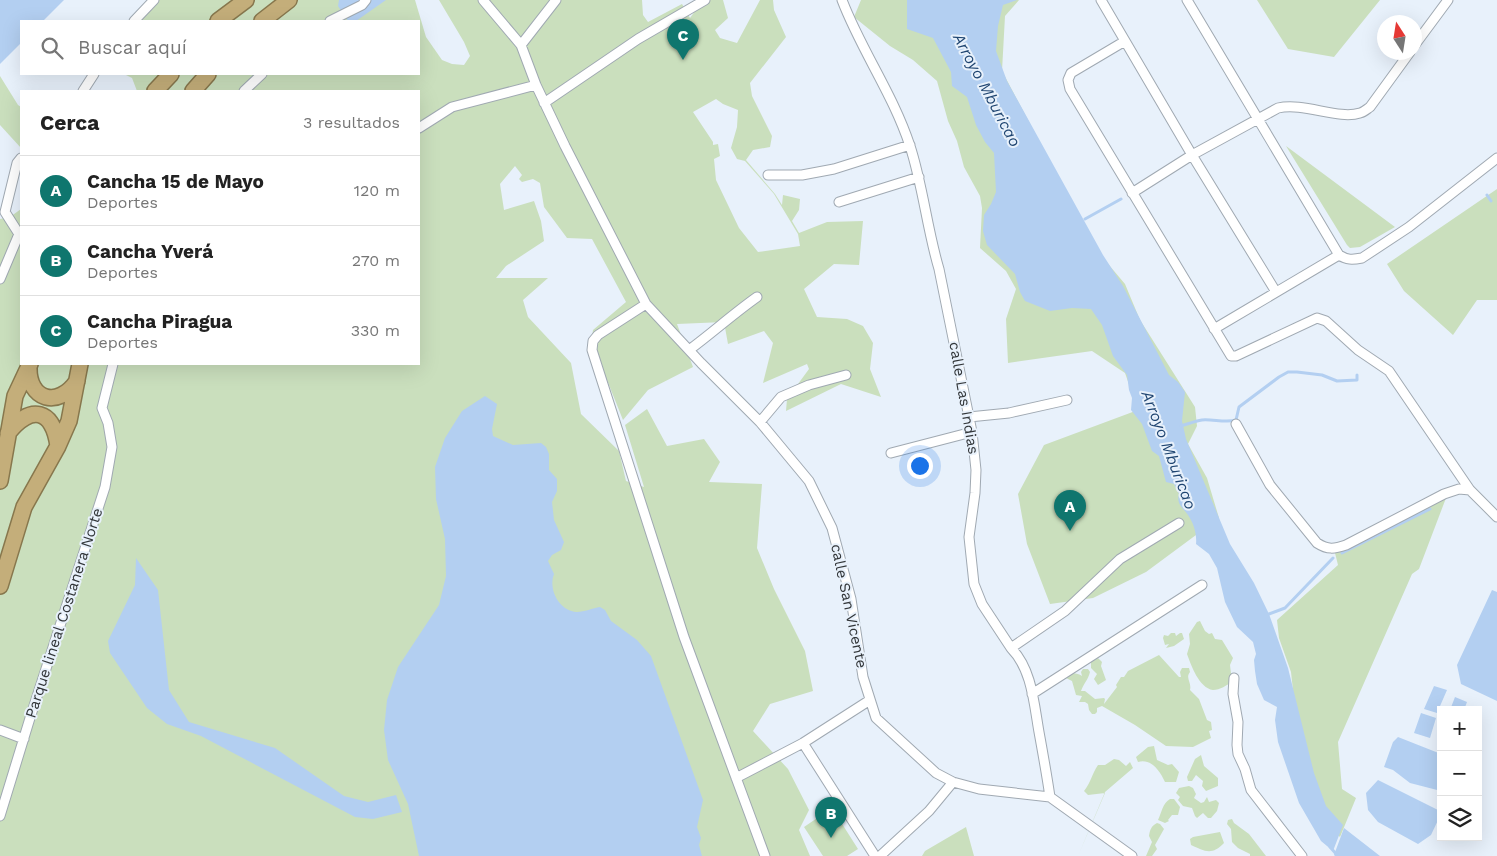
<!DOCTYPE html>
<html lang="es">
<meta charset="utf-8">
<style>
:root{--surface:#fff;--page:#f6f6f6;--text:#222;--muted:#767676;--line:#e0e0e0;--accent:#0f766e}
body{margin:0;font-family:"Work Sans",sans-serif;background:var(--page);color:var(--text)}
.controls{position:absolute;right:15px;bottom:15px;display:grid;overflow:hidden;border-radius:0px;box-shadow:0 5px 20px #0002}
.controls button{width:45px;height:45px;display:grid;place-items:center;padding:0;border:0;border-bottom:1px solid var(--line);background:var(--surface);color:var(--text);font:25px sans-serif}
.compass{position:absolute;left:1377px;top:15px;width:45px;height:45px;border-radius:50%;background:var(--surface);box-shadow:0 5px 20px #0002;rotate:348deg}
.you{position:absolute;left:919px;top:465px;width:18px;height:18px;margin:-12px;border:4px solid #fff;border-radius:50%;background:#1a73e8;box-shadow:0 0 0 8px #1a73e833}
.badge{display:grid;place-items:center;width:32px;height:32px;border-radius:50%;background:var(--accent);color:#fff;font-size:16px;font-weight:700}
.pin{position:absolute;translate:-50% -41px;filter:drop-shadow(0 1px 2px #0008)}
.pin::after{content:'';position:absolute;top:26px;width:18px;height:15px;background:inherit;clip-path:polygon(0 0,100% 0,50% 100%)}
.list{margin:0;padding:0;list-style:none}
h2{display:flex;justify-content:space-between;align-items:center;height:65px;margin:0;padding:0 20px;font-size:21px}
h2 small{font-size:16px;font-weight:400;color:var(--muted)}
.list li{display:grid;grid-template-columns:32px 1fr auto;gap:15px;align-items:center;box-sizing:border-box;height:70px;padding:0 20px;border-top:1px solid var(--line)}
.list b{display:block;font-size:19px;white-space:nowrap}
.list p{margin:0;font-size:16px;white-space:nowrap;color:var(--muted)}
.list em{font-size:16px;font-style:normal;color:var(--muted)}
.icon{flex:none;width:28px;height:28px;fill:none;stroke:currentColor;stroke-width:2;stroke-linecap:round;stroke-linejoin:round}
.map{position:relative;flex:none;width:1497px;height:856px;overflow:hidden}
.search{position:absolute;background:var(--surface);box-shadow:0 5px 20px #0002;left:20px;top:20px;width:400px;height:55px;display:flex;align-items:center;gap:12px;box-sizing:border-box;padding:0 18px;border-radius:0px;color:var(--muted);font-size:19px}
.panel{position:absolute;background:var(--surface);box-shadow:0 5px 20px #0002;left:20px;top:90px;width:400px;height:275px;border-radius:0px}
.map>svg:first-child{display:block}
.green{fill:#cadfbd;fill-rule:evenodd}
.water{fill:#b3cff1}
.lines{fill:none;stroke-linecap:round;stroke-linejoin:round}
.stream{stroke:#b3cff1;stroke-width:3}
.minor-casing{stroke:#a0a9b2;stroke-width:11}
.trunk-casing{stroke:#87774d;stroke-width:18}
.minor{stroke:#fff;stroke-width:9}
.trunk{stroke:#c4ae7a;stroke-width:15}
.labels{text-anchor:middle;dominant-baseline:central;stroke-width:4;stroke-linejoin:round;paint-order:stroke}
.street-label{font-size:15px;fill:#323639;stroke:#e8f1fb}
.water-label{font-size:16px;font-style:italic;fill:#1f4571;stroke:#e8f1fb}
</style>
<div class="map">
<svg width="1497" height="856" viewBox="0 0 1497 856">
<rect width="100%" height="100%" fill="#e8f1fb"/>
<path class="green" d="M149,0H415L426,37L442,60L452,64L464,65L470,56L464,42L439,0H642L643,15L648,22L682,4L690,18L703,0H723L728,18L715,30L720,38L737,43L760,0H773L774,10L786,37L750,83L752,96L772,136L770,147L753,150L746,160L775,194L782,205L783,195L800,199L799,210L792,221L799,233L827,222L863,221L859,265L834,264L804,289L817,317L847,319L863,326L873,343L870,369L881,397L841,384L786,411L787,399L809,369L807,364L763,383L773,343L764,331L728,344L724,322L677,324L693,367L648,390L623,420L607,380L589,357L593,330L626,302L592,239L567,238L544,207L540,183L533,179L522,182L519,179L522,175L515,166L500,184L504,210L534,201L541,221L544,241L506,266L496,278H548L523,300L528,317L571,363L581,414L619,451L626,481L644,487L625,425L647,409L667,446L704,439L720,462L709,482L762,484L757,548L774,589L805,651L813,691L770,704L753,731L788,769L809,810L799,830L810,856H0V219L10,217L21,209V232L11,239L21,244V364H419V91H137L132,78L124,74H419V21H133ZM716,99L723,104L738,110L737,127L731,148L737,159L745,161L774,194L798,234L800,246L758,252L739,228L716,180L714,159L720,156L718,144L713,145V142L693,112Z
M861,0H1019L1005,16L1002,71L1098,252L1125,284L1140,320L1195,407L1197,426L1188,444L1207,478L1219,518L1146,572L1093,598L1050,604L1027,544L1018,494L1044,445L1138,410L1125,373L1092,351L1008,363L1006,319L1016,289L1006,271L980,248L982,208L980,196L964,167L957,141L948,121L937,81L913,60L890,46L854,17Z
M1257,0H1380L1334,57L1288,49Z
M0,76L18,105L21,107V148L0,125Z
M1286,146L1395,227L1360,247L1350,248L1347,245Z
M1497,189V300H1477L1453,335L1404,291L1387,264Z
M1444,494L1446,498L1419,569L1412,574L1338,742L1342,789L1356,798L1340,837L1330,827L1296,718L1291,672L1279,638L1277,620L1338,565L1334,549Z
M1200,621L1205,631L1209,634L1212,633L1215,639L1222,640L1233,658L1230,665L1232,682C1227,685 1220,690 1213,690C1199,688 1191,665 1187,654L1190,644L1189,634L1197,622Z
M1171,633H1175L1176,636L1180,633H1182L1184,639L1174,646L1166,648L1169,644L1165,645L1163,638L1164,635L1168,636Z
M1159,655L1179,677H1181L1180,672L1182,668H1189L1190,672C1185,678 1192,683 1190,690L1199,699L1207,720L1211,722L1212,730L1209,731L1211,738L1193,747L1166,746L1135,725L1119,760L1126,766L1130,762L1133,768L1105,792L1078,856L1105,793L1088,795L1084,791C1091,782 1092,774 1098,765H1105L1114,759L1119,760L1135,725L1102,706L1097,708V712L1095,714H1092L1089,710L1088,704L1085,702H1079L1082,696L1076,695L1072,681L1066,678V676C1071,672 1077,673 1082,676L1081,672L1083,669H1088L1090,672C1088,680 1084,683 1081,691H1085L1095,699L1104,698L1105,699L1104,704L1117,687L1116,685L1121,677H1124L1128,671Z
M1098,658L1102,662L1101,666L1106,680L1098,685L1094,679L1097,674L1091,668V662Z
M1154,746L1157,760L1168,765L1172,764L1179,772L1176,782H1165C1160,771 1151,758 1138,762L1136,757L1148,747Z
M1201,755L1204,766L1218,778V786L1206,791L1202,786L1203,781L1196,775L1192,781H1188L1187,777L1195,759Z
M1189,786L1193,788L1196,794L1194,798L1201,803L1204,802L1207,797L1209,802L1216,800L1219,803L1217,811L1211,818H1208L1203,813L1197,818L1195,816L1192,808L1183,806L1178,800L1180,797L1176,793L1179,788Z
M1170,799H1174L1180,807L1178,815H1172L1168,820L1169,821L1165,823L1158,820C1162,812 1162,804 1170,799Z
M832,808L858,849L847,856H823L804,827Z
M1232,819L1234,823L1249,834L1266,856H1250V854L1238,848L1232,842L1231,829L1227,824L1228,820Z
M1157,823L1160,824L1164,829L1155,845L1157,849L1152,856H1146L1152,842L1149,836C1150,830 1151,826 1157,823Z
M966,827L974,856H922L925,851Z
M1220,832L1224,843C1212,856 1204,851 1191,845L1190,839L1193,837Z"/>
<path class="water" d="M0,0H64L43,21H21V43L0,64Z
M339,0H386L356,21H348L338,6Z
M907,0H1017L1003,5L998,26L996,51L1007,81L1103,255L1123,286L1169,375L1178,382L1185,392L1182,421L1186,439L1230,544L1254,583L1269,614L1288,668L1314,773L1326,806L1343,825L1333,851L1321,841L1299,803L1278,742L1275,720L1277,707L1264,700L1257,684L1255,671L1254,660L1256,654L1253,642L1237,627L1225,602L1217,568L1209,554L1196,544C1197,534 1194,524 1188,515C1183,508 1176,504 1179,494L1174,484L1166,482L1159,456L1152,451L1142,424L1131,410L1132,398L1129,390L1127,375L1113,356L1102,325L1091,309L1072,308L1050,311L1025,301L1020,292L1015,274L987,245L983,231L984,215L991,204L996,192L994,153L985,142L976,125L967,97L952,86L951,72L933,38L907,29Z
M485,396L497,404L492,429L493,436L513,445L541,443L546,447L549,454V470L557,479V491L552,502L554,520L564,542L561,550L552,555L548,561L554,574C548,589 559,611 577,612C584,612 593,608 600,607L605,610L611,621L637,640L651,656L703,800L697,827L701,838L699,845L702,856H419L408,804L388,760L384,730L387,700L398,667L439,605L446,576L445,539L436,499L435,467L445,438L462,411Z
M136,558L158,590L169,690L189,722L275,748L344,796L368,802L396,795L402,812L373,819L355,817L201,736L167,724L147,708L110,653L108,641L135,585Z
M1492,590L1497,592V701L1461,684L1457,665Z
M1434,686L1447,690L1437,713L1424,709Z
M1455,697L1467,702L1464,710H1450Z
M1421,713L1436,718L1430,738L1414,733Z
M1398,737L1441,754V791L1410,783L1393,770L1384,767L1393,742Z
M1378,780L1438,810L1440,816L1431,835L1418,844L1378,822L1368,810L1366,793Z
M1344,828L1380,856H1335L1334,855Z"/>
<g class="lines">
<path class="stream" d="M1487,195L1491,201
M1085,219L1121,199
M1181,426C1188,424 1195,421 1202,420C1212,419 1227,423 1236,420L1239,407L1279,377L1288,372H1297L1322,375L1337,381L1357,380V375
M1342,553L1430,509
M1269,614L1285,608L1333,558
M1330,847L1338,856"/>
<defs>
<path id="minor" d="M483,0L521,45L536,85L565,146L646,304L701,363L760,422L809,481L832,528L851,599L863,677L876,718L936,773L953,782L979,789L1050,797
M842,0C861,50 893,94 910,146C923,186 927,229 939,269L972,432L976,470L975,493L969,537L974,584L982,604L1011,648C1032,669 1034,704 1039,732C1043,754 1047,776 1050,797L1132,856
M1101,0L1192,155L1276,292
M1187,0L1339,255C1347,260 1352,260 1362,258L1409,227L1497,158
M134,21L154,0
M330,21L362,5L366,0
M1125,41L1071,73L1068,80L1070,89L1231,356H1236L1317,318L1326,321L1358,350L1389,371L1470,490
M521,45L556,0
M1414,46L1448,0
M83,91L94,74
M244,91L262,74
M544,103L638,39L705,0
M419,128L452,107L536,85
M768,175H802L834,169L910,145
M1132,193L1192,155L1278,108C1304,102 1338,120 1360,113C1364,112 1367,109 1370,107L1410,52
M839,202L919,177
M0,279L19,234L5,212L17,163L21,158
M646,304L598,335L593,341L592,350L684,637L765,856
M1214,329L1339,255
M689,350C712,333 733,314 757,297
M969,417L1009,413L1067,400
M760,422L781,397L809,385L846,375
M1236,424L1270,485L1317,543C1328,550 1334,549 1346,545L1444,494L1459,489L1470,490L1497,517
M891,453L972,432
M1011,648L1065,611L1120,559L1179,523
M1234,678L1233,694L1238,722L1237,745L1238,754L1245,769L1251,790L1302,856
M1032,694L1202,585
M0,730L24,739
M803,743L875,856
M736,778L803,743L870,700
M0,816L30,718L105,487L112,447L108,423L102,408L113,364
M880,856L929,811L953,782"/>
<path id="trunk" d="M218,21L246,0
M262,21L289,0
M155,91L171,74
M193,91L208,74
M29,367C28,400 58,409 77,381
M8,433C31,404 53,409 58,446
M0,481L15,396L30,364
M0,586L24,507L58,446L69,421L80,364"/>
</defs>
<use href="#minor" class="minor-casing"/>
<use href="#trunk" class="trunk-casing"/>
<use href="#minor" class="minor"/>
<use href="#trunk" class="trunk"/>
</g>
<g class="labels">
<g class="street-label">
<text transform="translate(964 398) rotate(80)">calle Las Indias</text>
<text transform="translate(849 606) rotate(78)">calle San Vicente</text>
<text transform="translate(64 613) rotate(-72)">Parque lineal Costanera Norte</text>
</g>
<g class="water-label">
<text transform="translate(987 90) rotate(62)">Arroyo Mburicao</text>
<text transform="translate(1169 450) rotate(69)">Arroyo Mburicao</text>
</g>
</g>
</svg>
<div class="controls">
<button>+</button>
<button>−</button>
<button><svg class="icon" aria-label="layers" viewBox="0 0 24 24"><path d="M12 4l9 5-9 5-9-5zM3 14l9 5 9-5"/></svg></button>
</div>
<svg class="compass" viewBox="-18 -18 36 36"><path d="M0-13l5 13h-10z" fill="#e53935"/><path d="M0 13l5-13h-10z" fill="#767676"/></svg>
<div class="you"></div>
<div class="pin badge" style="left:1070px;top:531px">A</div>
<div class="pin badge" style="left:831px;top:838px">B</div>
<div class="pin badge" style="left:683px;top:60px">C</div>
<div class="search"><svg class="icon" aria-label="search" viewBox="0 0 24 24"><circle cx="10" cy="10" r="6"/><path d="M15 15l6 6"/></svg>Buscar aquí</div>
<section class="panel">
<h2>Cerca<small>3 resultados</small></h2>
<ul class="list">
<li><span class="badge">A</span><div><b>Cancha 15 de Mayo</b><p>Deportes</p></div><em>120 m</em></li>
<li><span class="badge">B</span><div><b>Cancha Yverá</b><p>Deportes</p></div><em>270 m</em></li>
<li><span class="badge">C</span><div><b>Cancha Piragua</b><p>Deportes</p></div><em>330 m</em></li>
</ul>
</section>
</div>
